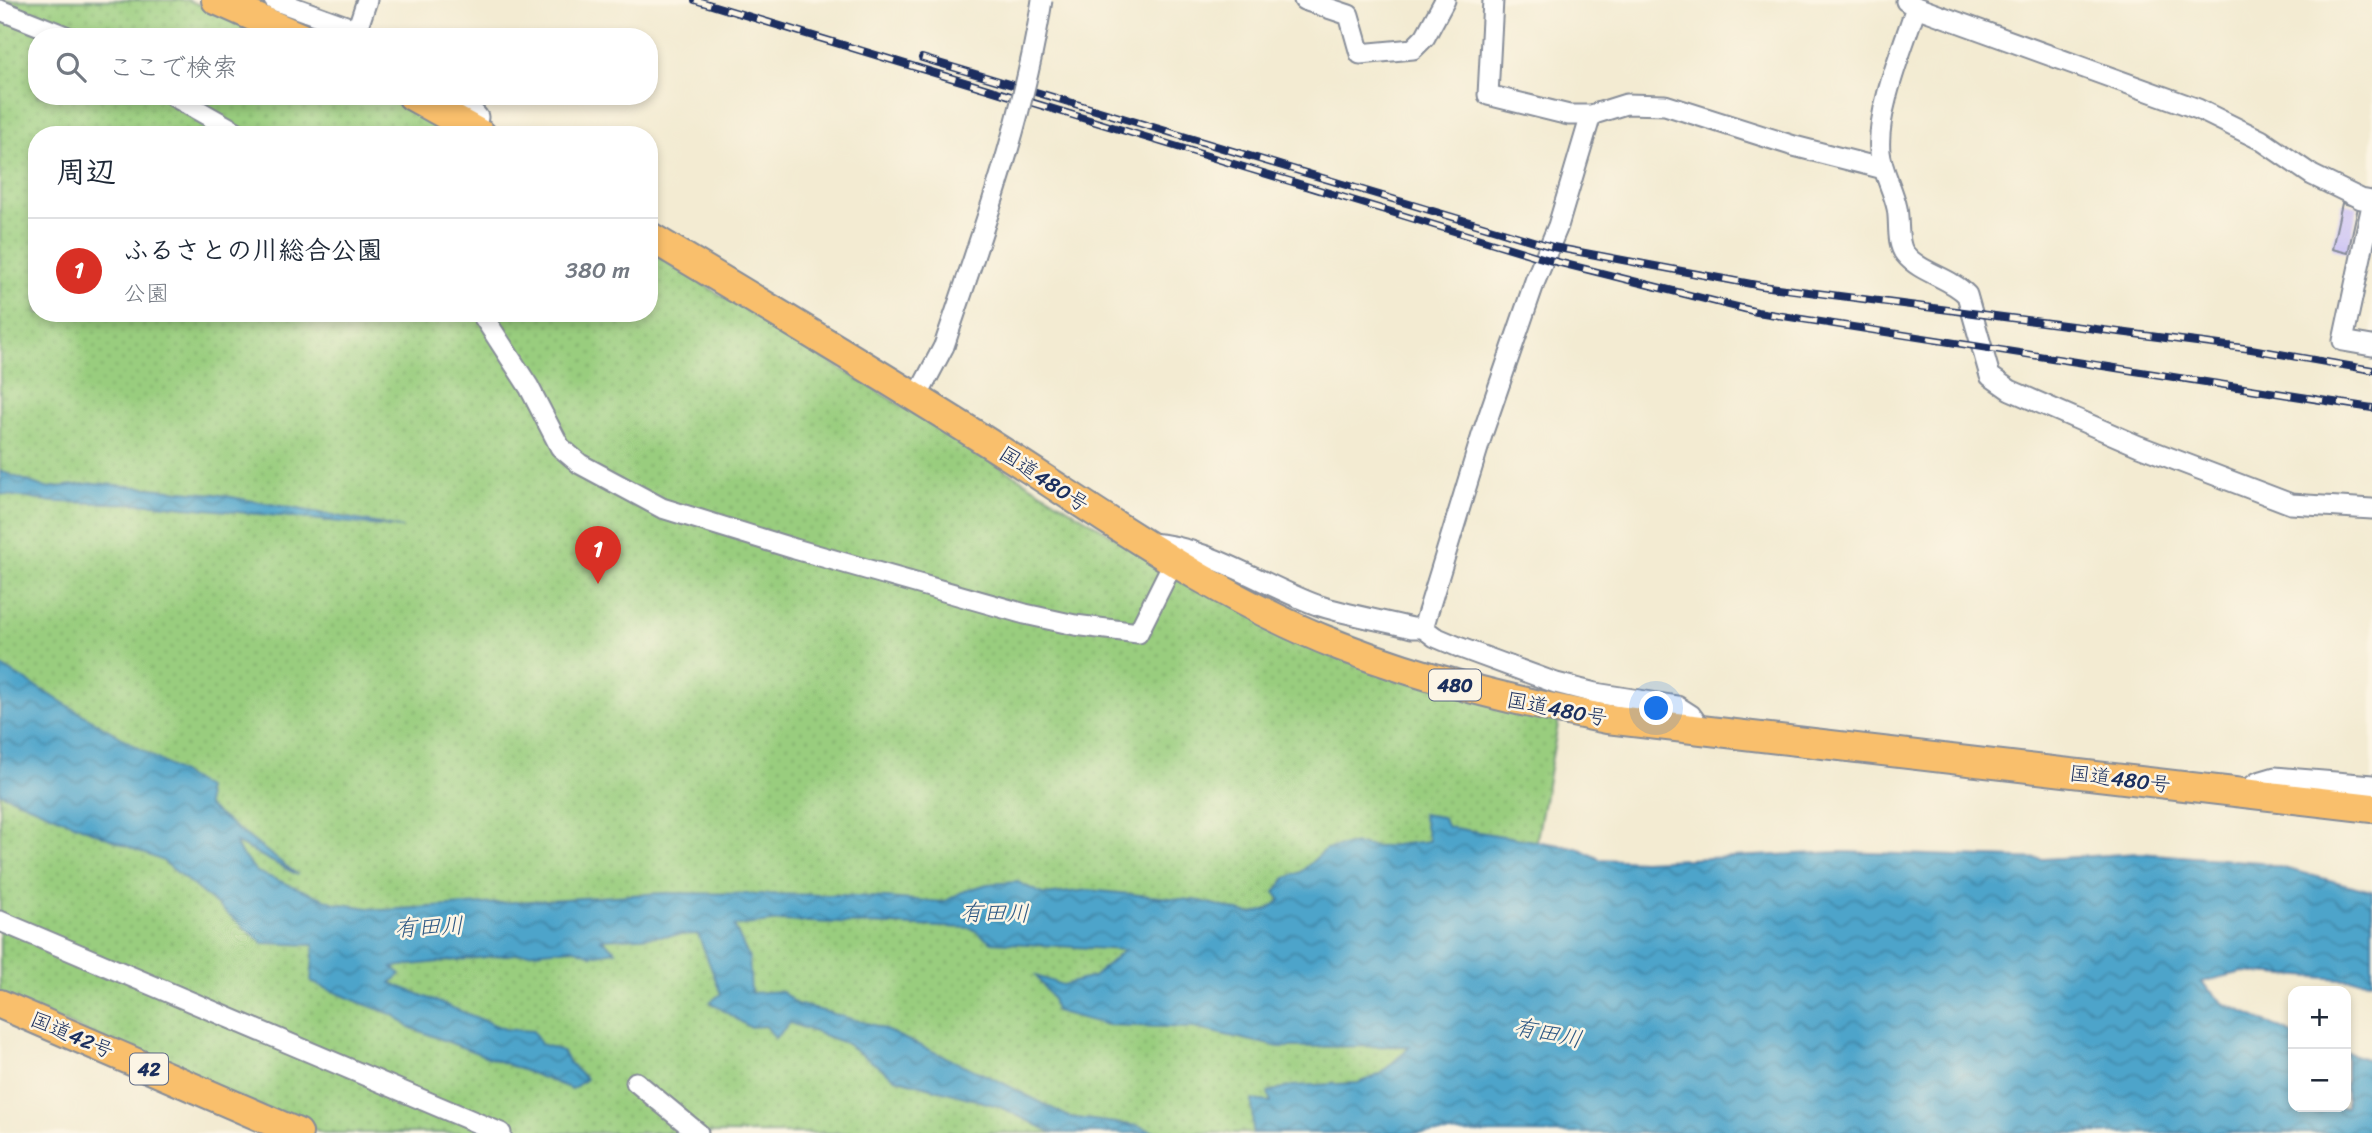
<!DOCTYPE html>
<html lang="ja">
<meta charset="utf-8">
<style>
:root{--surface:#fff;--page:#f6f6f7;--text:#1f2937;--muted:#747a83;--line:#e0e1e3;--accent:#d93025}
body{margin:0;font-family:Sriracha,"Klee One",sans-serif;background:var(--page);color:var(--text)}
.controls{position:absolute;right:21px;bottom:21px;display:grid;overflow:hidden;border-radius:14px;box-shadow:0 4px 10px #0003}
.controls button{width:63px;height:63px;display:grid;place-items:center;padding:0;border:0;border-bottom:2px solid var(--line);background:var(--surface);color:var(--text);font:35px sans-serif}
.you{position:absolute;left:1657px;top:709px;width:24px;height:24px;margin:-18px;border:5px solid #fff;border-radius:50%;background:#1a73e8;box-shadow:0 0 0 10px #1a73e833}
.badge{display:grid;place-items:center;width:46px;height:46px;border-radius:50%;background:var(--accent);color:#fff;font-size:23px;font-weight:700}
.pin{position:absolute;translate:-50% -58px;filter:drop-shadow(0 2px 4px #0008)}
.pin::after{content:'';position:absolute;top:37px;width:24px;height:21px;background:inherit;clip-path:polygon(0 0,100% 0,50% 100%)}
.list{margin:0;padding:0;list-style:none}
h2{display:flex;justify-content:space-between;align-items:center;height:91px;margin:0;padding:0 28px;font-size:30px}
h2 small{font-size:23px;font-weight:400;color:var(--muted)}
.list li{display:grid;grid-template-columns:46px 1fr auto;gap:21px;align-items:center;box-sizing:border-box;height:105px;padding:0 28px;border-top:2px solid var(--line)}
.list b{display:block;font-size:26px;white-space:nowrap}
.list p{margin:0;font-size:23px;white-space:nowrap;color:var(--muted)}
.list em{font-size:23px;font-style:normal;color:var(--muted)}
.icon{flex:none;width:38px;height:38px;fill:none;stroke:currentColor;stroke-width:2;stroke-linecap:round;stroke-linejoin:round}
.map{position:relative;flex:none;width:2372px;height:1133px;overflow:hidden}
.search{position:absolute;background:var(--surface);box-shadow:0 4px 10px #0003;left:28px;top:28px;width:630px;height:77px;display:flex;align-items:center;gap:18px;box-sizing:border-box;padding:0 24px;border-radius:28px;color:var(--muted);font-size:26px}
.panel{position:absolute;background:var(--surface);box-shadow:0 4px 10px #0003;left:28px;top:126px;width:630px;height:196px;border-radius:28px}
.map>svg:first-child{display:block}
.park{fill:url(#park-dots);stroke:#5a7e6e;stroke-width:2}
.water{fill:url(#water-waves);stroke:#346a94;stroke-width:2}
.building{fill:#c1b8f9}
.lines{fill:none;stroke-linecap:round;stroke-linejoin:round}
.minor-casing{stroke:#878d98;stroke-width:23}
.highway-casing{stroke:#878d98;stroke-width:32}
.minor{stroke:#fff;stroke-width:19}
.highway{stroke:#f9bf6c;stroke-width:28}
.rail-casing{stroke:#1b2f5e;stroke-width:8}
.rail{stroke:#fcf5e5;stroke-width:5;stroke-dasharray:16;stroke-linecap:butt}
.minor-bridge-casing{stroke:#878d98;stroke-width:23;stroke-linecap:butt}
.minor-bridge{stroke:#fff;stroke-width:19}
.labels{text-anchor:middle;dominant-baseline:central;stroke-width:5;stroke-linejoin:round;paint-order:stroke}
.shield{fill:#fcf5e5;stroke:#5e6a86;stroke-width:2}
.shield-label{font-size:19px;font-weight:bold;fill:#1b2f5e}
.street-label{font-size:21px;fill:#1b2f5e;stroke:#fcf5e5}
.water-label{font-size:23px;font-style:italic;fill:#2d5884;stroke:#fcf5e5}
</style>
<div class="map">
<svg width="2372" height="1133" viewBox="0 0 2372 1133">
<defs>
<pattern id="park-dots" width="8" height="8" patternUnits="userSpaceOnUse" patternTransform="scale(1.75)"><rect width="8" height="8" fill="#99cd7e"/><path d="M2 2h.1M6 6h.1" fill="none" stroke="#83b06f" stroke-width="1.8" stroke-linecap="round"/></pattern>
<pattern id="water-waves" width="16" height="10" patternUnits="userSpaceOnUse" patternTransform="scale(1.75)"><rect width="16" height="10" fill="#4ea4ca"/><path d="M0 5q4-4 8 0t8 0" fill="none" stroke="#4086a7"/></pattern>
</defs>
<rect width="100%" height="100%" fill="#fcf5e5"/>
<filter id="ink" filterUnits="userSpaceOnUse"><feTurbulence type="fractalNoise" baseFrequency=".0143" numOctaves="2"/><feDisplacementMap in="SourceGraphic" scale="14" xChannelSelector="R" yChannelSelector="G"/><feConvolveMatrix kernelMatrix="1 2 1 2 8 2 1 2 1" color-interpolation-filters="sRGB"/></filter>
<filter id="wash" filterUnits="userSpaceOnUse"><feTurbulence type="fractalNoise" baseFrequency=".00686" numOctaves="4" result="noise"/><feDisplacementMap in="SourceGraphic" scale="28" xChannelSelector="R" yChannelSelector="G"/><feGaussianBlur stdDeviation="1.57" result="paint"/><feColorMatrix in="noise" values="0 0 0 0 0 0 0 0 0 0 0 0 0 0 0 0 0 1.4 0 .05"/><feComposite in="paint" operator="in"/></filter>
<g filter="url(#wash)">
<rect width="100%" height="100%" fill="#f3ebd2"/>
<path class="park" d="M0,0H188L277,37H37V96H397L461,135H37V313H649V251L1151,559L1559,719L1483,1133H323L0,995Z"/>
<path class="water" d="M0,471L46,488L95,483L215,494L402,528L155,504L53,502L0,494Z
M0,665L206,788L207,806L298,875L235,842L241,854L257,872L335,903L382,910L664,893L841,895L944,902L962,892L987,884L1018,882L1044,895L1089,890L1201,901L1250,914L1267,910L1281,900L1275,892L1286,878L1301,872L1326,849L1352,844L1378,847L1429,841L1422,814L1442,817L1448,827L1578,848L1599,859L1643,861L1841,852L2044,859L2139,853L2260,862L2372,891V981L2243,972L2201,982L2223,1003L2293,1034V1107H2346V1052L2372,1061V1133H1253L1252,1100L1271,1102L1268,1092L1292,1086L1358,1083L1381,1074L1410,1046L1279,1047L1194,1028L1107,1025L1055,1011L1052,998L1036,976L1062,985L1093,977L1124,950L992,942L971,928L782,921L734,926L749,958L751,993L781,991L797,1004L874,1025L1001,1082L1069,1117L1139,1126L1157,1133H1053L998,1106L895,1078L845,1043L790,1023L775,1038L766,1026L749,1027L710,1002L721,994L698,934L601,939L616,951L592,955L572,948L392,967L401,974L391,983L505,1029L533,1031L541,1044L562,1051L569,1063L586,1079L572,1089L409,1027L394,1015L361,1003L311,982L314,945L263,943L163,861L0,793Z"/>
<g id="blocks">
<path class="building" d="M2342,203L2358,207L2348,253L2332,249Z"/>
</g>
</g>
<g filter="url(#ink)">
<use href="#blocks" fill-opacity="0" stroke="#878d98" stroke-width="2"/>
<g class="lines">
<defs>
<path id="minor" d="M274,0L357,30L370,37
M1304,0L1349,15L1360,54L1413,49L1425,37L1445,0
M1493,0L1488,95L1569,115H1591L1626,104L1665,105L1794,146L1884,169
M1906,1L1916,7L2198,109L2261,140L2312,175L2361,199L2372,201
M1916,7C1903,47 1876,111 1880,152C1882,171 1893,189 1897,208C1900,222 1896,243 1905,254C1920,273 1950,277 1967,295L1990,376L2010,390L2139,446L2291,504L2372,509
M0,10L68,37
M357,30L367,0
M173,96L242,135
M459,96L478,117L476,131
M2372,205L2343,341L2372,346
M481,313L529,387L560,447L580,464L662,508L795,549L1025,614L1075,625L1138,633L1173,563
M917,397L944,346
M1150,543C1204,545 1265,586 1317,605C1347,615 1381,620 1412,628H1423L1482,435L1535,281L1558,226L1591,115
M1423,628L1435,637L1461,648L1556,683L1595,693L1677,706L1691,715L1702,730
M2243,793L2258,782L2275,777L2372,785
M0,921L501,1133
M636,1082L698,1133"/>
<path id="highway" d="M216,0L300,37
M412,96L482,135
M649,236C769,308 889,379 1006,454C1114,523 1219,599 1340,646C1428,680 1514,701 1607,719L2372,808
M0,1004L298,1133"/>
</defs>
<use href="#minor" class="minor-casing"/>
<use href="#highway" class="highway-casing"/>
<use href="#minor" class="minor"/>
<use href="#highway" class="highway"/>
<defs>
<path id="rail" d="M695,0L1549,260L1757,312L2372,408
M922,58L1553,247L1762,286L2251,349L2372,370"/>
</defs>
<use href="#rail" class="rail-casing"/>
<use href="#rail" class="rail"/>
<defs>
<path id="minor-bridge" d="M944,346C982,233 1024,119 1042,0"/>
</defs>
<use href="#minor-bridge" class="minor-bridge-casing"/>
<use href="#minor-bridge" class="minor-bridge"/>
</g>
</g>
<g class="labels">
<g class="shield">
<rect x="1429" y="669.5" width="52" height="31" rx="5"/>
<rect x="130" y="1053.5" width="38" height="31" rx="5"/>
</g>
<g class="shield-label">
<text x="1455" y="685">480</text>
<text x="149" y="1069">42</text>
</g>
<g class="street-label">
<text transform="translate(1044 479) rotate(33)">国道480号</text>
<text transform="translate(1557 709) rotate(11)">国道480号</text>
<text transform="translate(2120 779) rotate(7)">国道480号</text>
<text transform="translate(72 1035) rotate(23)">国道42号</text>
</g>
<g class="water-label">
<text transform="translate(995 913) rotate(1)">有田川</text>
<text transform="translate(429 927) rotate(-3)">有田川</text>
<text transform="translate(1548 1033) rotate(12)">有田川</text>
</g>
</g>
</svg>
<div class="controls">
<button>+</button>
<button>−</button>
</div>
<div class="you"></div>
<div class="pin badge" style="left:598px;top:584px">1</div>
<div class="search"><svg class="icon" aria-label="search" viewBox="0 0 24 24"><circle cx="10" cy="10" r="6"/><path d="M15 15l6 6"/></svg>ここで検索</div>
<section class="panel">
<h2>周辺<small></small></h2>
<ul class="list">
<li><span class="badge">1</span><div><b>ふるさとの川総合公園</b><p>公園</p></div><em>380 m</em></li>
</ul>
</section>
</div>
